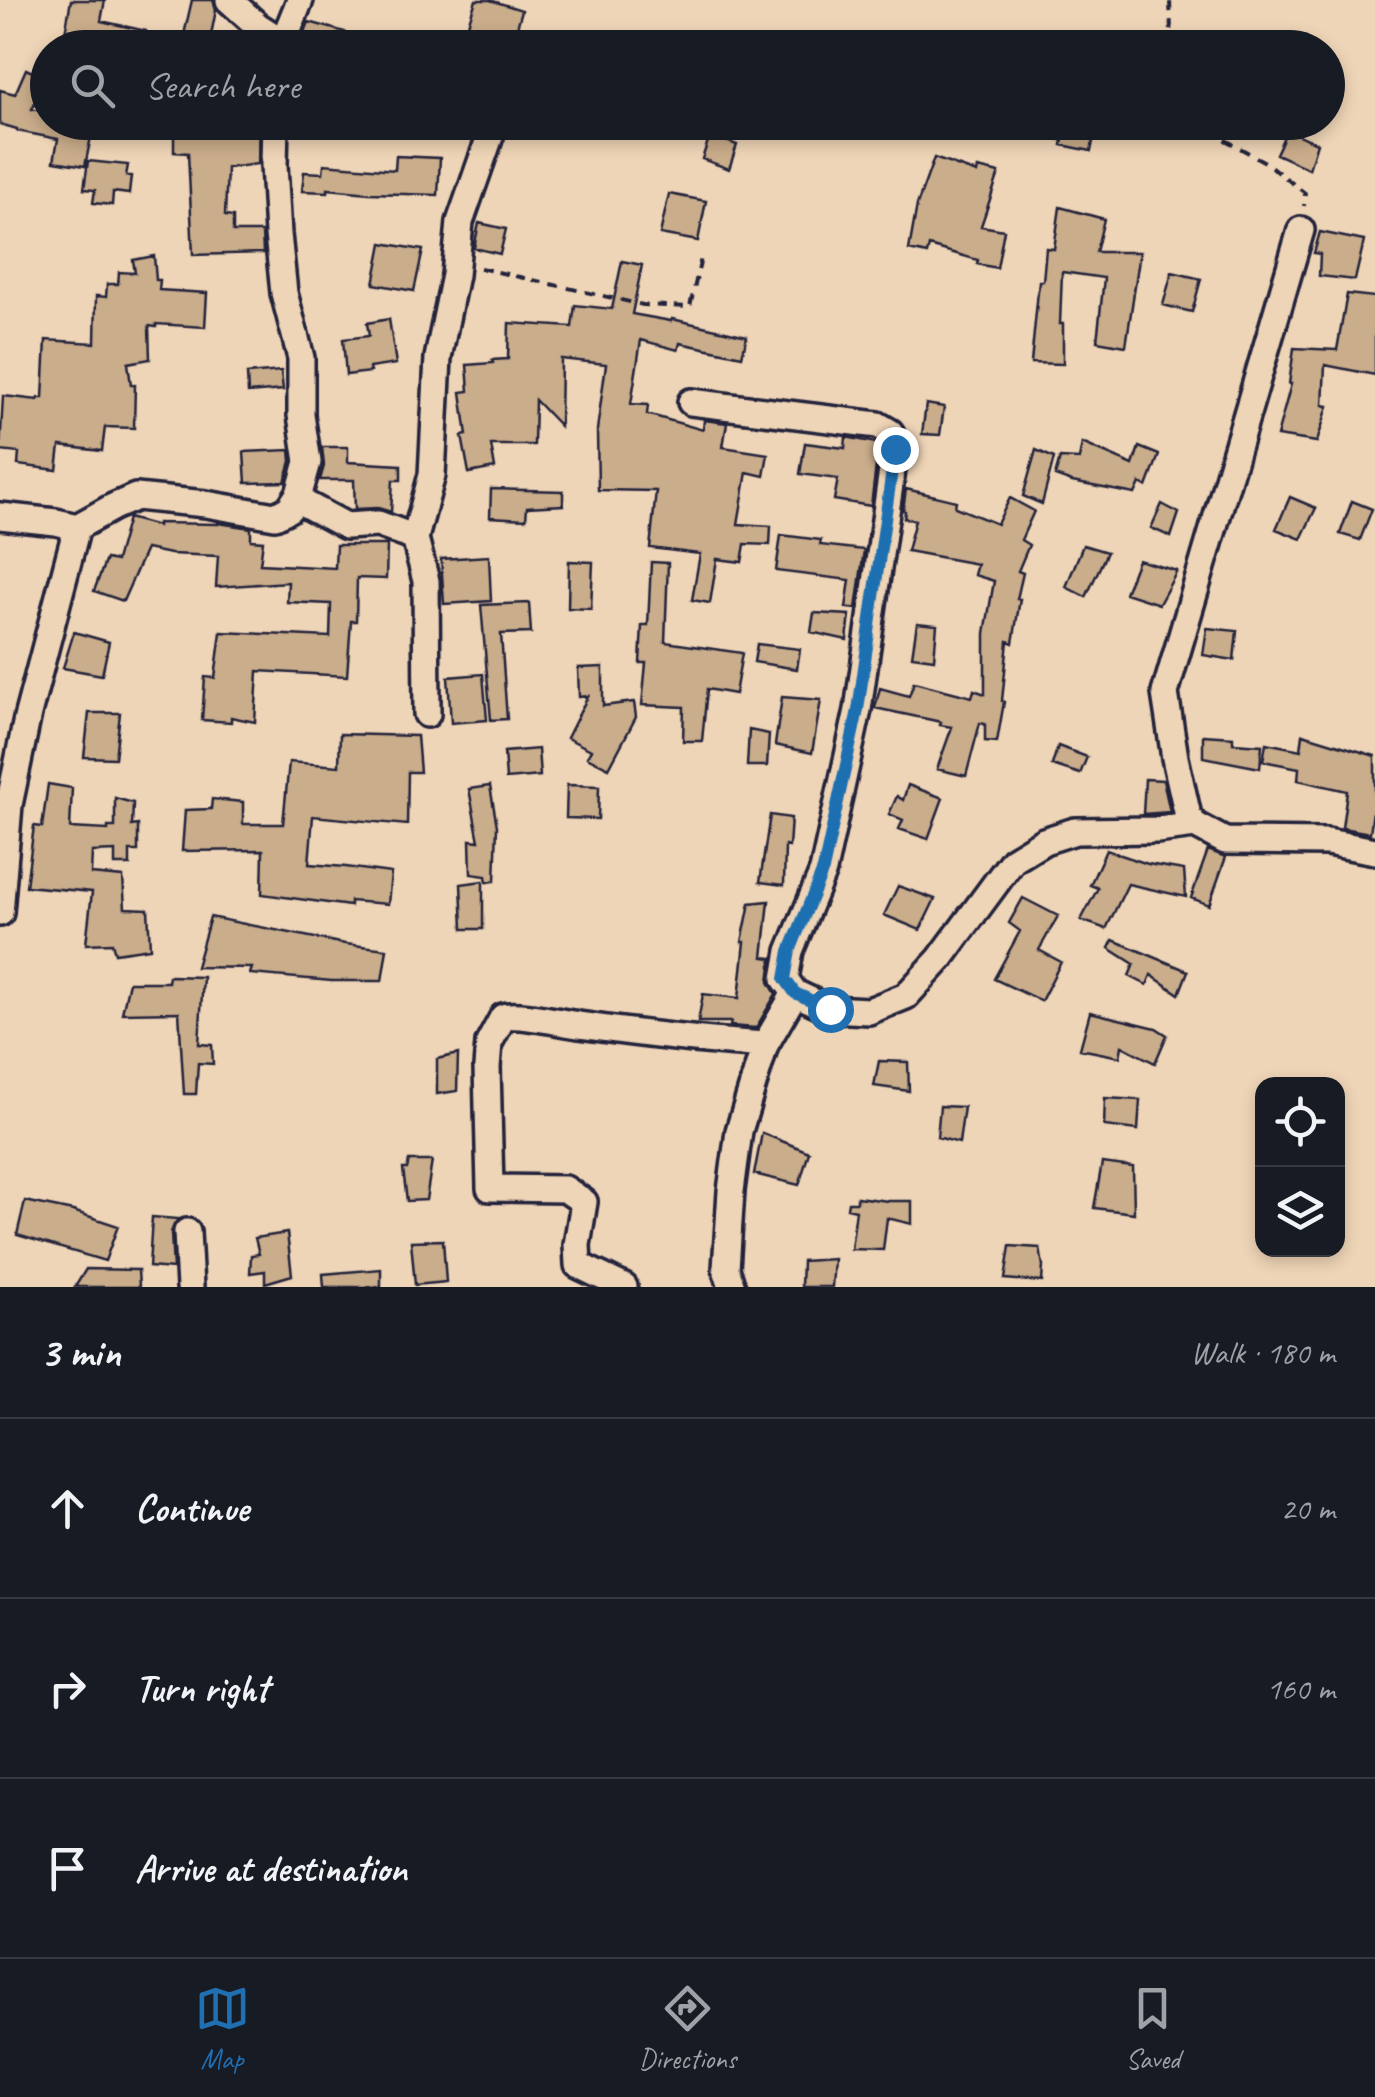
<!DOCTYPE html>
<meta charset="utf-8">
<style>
:root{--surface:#171b24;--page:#20242c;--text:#f1f3f6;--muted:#9ea1a6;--line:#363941;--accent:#1f6fb2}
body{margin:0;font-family:Caveat,sans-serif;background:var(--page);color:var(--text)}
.controls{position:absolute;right:30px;bottom:30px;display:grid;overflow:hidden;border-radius:20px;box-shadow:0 5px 15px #0003}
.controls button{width:90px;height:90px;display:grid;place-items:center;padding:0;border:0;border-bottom:2px solid var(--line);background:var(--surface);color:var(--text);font:50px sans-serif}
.stop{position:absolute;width:30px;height:30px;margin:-22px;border:8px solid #1f6fb2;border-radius:50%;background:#fff}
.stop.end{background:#1f6fb2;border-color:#fff;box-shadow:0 2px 10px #0008}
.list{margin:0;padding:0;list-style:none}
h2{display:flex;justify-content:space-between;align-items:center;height:130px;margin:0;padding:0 40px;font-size:42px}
h2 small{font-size:32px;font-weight:400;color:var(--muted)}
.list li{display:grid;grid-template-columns:65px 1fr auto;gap:30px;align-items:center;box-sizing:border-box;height:180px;padding:0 40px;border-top:2px solid var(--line)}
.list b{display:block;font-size:38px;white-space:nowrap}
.list em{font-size:32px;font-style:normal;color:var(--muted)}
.icon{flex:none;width:55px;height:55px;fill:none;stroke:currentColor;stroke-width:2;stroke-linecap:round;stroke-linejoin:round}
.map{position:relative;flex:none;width:1375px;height:1287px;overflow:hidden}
.search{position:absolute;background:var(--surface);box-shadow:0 5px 15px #0003;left:30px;right:30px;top:30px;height:110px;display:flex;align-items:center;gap:25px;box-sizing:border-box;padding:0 35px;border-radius:55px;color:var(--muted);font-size:38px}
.sheet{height:670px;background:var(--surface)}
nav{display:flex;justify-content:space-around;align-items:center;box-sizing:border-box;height:140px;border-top:2px solid var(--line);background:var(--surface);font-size:28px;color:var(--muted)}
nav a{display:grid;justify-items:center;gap:5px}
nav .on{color:var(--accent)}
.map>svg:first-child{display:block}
.building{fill:#caad8b;stroke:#22223b;stroke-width:2.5}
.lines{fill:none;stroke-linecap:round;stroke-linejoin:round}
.minor-casing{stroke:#22223b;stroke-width:32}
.path{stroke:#22223b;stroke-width:4;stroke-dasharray:10 8;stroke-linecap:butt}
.minor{stroke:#efd5b7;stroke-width:25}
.route{stroke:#1f6fb2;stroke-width:12}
</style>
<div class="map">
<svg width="1375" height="1287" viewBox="0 0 1375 1287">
<rect width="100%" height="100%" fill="#efd5b7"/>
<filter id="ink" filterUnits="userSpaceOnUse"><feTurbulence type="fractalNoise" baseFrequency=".01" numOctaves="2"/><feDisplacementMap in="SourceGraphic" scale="20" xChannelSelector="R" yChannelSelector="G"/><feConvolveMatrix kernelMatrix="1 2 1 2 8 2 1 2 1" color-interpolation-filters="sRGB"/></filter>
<g filter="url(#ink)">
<path class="building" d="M71,0H105L101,21L146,31L142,48H101L102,39L65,33Z
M192,0H213L216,10L209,45L183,39Z
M476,0H490L522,10L511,48H472L475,29L467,27Z
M309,22L345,32L340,48H320L301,42Z
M26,69L45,78L32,109L48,112V122H94L85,166L54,161L58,139L17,131V129L0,124V90L15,94Z
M201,122H259L258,164L227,168L225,216L233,217V232H262L263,253L193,255L188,153L174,152V131L200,132Z
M1018,122H1097L1091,151L1062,145L1063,140L1017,131Z
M1287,130L1317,143L1309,169L1276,154Z
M710,135L737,145L729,169L702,159Z
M396,156L440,158L438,195L369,193L328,189V192L302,191L304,172L323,173L324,164L395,170Z
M934,158L977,173L978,168L999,173L981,226L1004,230L997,268L977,264L978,260L929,246L927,254L909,250L917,205Z
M88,161L128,165L126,176H131L129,194L113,192L112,205L93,203L95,190L84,189Z
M669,194L706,201L698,241L660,234Z
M1060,207L1104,219L1096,252H1140L1126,346L1097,341L1104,278L1062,272L1060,324H1063V364L1031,363L1039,281H1043L1046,248L1054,249Z
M479,223L506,229L500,254L474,248Z
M1320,232L1364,241L1355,280L1319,276L1320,254L1314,253Z
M382,243L423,250L414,291L374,284Z
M154,256L156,280H160L159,290L207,293L205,327L156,324V327L149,326L150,359L128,363L131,385H135L134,428L105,427L102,451L60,446L57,470L18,465L19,453L0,451L3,396L38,400L39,398H43L46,340L95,343L96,296L106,297L107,284H118L119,272L135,273L133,260Z
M622,261L642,265L632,314L671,321L672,319L747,336L742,356L680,343L678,350L641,340L631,404L648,405L647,414L703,430L704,420L727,423L723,447L768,454L764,476L747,472L738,524L771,526L770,545L745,544L742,562L717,559L710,603L692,600L700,554L650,548L656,491L598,490L597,430L606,364L561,359L560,426L535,400L534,445H491L495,468L469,473L462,436L467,435L461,392L469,391L467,365L493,363L492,360L508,359L509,323L572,327L575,305L612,309Z
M1172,272L1201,279L1192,312L1163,305Z
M1347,294L1375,297V375L1325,365L1323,405L1328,406L1317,442L1277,436L1291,384H1289L1294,348L1337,350Z
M389,319L396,364L369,368L370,372L346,375L343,339L369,336L367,323Z
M281,371L283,390L248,393L247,374Z
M926,404L944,407L940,435L922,434Z
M846,437L876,443L878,450L871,506L834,500L838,479L800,474L805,443L845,448Z
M1082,443L1133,465L1139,447L1159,455L1147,487L1140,483L1135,494L1072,482L1055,476L1060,458L1079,459Z
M322,447H348V462L401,465V480H393L391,512L378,508L355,509L354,480H320L324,466Z
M290,450L291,461L285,482L246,483L244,452Z
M1036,450L1054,458L1042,504L1023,496Z
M491,489L563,491V505L527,507L526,519L490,517Z
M906,489L956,501L955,507L997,524L1010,498L1034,511L1021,540L1029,545L1018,571L1023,573L1017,599H1020L1013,643L1008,641L1002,701L1004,702L997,742L985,741V724L980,723L966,776L937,769L952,727L940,725L941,722L875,708L880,688L909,696L914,682L972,697L974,690L985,694V633L994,581L974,575L977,564L907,551L915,520L904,518L905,511L903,510Z
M1290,497L1316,508L1301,539L1276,529Z
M1352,501L1372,509L1360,540L1340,534Z
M1162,504L1179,513L1171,537L1151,528Z
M128,518L158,526V523L218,524V523L251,528V540L263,541L260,564L335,568L336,545H387L386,579L357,578L356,621H351L347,676L258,671L255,722L231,717V722L202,720L205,677L215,678L221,632L330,637L331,604L287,602L288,582L216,587L218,556L170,554L146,549L123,601L94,591L106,559L116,561Z
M781,535L821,540L820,545L864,550L856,609L846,608L850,580L776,571Z
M1083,545L1107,552L1086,597L1066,587Z
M489,556L491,601L444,604L441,559Z
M1138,560L1177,571L1159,604L1125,593Z
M569,561L593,562L591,609L568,608Z
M651,562L668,563L665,642L742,653L735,694L707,689L702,741H683L684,707L642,705L646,663H640L642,625H648Z
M529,603L531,633L501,634L507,719L491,720L481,605Z
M814,613L850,615L847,640L811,632Z
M917,623L937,625L934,659L912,656Z
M1207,628L1237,631L1234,660L1203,655Z
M74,632L109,642L102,675L63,668Z
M757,644L800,649L797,669L754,662Z
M603,667V706L634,702L636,717L609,768L587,757L591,750L567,738L588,696L579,697L578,668Z
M483,674L487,720L451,723L448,677Z
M782,697L821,700L812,753L775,745Z
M89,713H120L115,758L84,757Z
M749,730L769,734L767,766H747Z
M340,734L417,736L420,772H408L407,825L313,816L309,864L346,867L391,873L388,904L350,901V906L262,894L263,850L182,851L185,810L211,809L212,799L243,802V824H283L289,762L339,766Z
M1303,734L1375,756V797L1370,833L1342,828L1347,791L1298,780L1299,768L1263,761L1266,743L1301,750Z
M1203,735L1233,737V743L1262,745L1260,768L1203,757Z
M1058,746L1087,757L1080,774L1052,765Z
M538,749L540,776L506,779L504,752Z
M1145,779L1163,780L1170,812L1143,814Z
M48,784L72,788L70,828L108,830V827H115V798L133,803L132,826L138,825V851H130V865H115V851L92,852L91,874L123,877L125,908L148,909L150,948L115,953L112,943L86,944L92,892L26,886L34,826L42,827Z
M567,785L599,786L598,819L566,818Z
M908,785L943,798L928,839L899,829L903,820L889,814L897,796L903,800Z
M490,786L497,826L495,881L487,882L486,876L471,874L470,840L479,841L469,789Z
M770,815L791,818L789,847L785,846L784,885L760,882Z
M1106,850L1148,864L1184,870L1186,897L1128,884L1106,929L1081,920L1098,888L1090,885Z
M1208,850L1226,857L1209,905L1191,898Z
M483,881V929H463L461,884Z
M898,886L935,899L920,930L884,915Z
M1023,898L1058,916L1039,950L1061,962L1041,1001L994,979L1020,931L1009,923Z
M769,901L763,957L772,958L769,982L776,994L756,1028L730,1026L731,1022H698L703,994L739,998L745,942H742L750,903Z
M210,917L345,944L387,949L382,981H332L250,974L252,968L196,967Z
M1113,940L1188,971L1179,994L1151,975L1147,985L1129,976L1134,964L1109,948Z
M169,976L203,977L199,1044L212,1045L213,1064L198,1063L196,1094H184L179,1012L122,1013L129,982H168Z
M1090,1012L1156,1028L1167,1035L1155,1063L1122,1046L1120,1057L1080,1049Z
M458,1054L457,1091L437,1094V1059Z
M879,1061L908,1062L909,1091L874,1086Z
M1105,1098L1140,1100L1138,1130L1104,1126Z
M940,1106L964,1107L959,1143L937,1137Z
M762,1133L809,1152L799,1185L754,1174Z
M409,1161H432L426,1200L407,1201L403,1169H407Z
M1102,1163L1133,1167L1134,1213L1094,1208Z
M857,1197L888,1201H912V1224L887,1218L883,1250L851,1249L856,1210L847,1208L848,1202H857Z
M25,1201L73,1211L118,1226L105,1261L17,1235Z
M152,1217L178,1219L171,1232L173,1269L149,1267Z
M287,1233L292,1275L265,1283V1271L250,1273L251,1255L259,1254L255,1238Z
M443,1240L446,1282L415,1285L411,1241Z
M1010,1246L1040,1248L1043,1266L1042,1282L1005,1279Z
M834,1259L832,1287H801L802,1261Z
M86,1269L138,1270L139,1287H75Z
M381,1269V1287H324L323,1274Z"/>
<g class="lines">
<defs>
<path id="minor" d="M229,0L258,26L283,42L282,48
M283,42L300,0
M1301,230L1165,693L1175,758L1188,816L1195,825L1225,841L1327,842L1375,851
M691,402L878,425L890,432L895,449L858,710L823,871L790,951L785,979L795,993L829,1009L869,1011L906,996L940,959L1013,860L1044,841L1075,831L1157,830L1195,825
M296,499L346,526L378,524L415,538L426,581L427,714
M0,516L56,522L77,527L113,507L136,497L206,504L275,516L289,509L299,494L308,462L301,415V358L284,293L278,234L274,165L275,122
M415,538L432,475L438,358L455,275L460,222L495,122
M0,913L9,805L28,714L77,527
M187,1232L190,1287
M624,1287L578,1265L577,1245L584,1202L565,1189L490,1188L487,1067L489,1043L503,1017C518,1012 561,1023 579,1025C641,1034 703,1041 765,1045
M732,1287L726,1269L731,1191L739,1131L765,1045L795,993"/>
</defs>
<use href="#minor" class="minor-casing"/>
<path class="path" d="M1169,48L1171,32L1170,0
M1193,122L1265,162L1305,193L1304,206
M480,268L643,305L690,307L701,258"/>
<use href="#minor" class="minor"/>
</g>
</g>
<g class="lines" filter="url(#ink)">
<path class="route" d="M830,1009L795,993L785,979L790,951L823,870L858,710L895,449"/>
</g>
</svg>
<div class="controls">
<button><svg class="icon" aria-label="locate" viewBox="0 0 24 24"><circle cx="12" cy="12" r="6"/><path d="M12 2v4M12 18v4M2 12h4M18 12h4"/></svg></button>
<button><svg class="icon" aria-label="layers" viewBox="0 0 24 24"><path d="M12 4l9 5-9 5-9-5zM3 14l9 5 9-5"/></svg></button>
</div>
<div class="stop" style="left:830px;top:1009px"></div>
<div class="stop end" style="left:895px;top:449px"></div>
<div class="search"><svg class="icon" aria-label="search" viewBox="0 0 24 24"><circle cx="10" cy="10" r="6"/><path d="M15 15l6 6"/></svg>Search here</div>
</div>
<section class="sheet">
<h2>3 min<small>Walk · 180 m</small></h2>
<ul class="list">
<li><svg class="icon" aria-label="ahead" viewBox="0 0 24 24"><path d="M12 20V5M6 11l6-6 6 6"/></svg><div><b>Continue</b></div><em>20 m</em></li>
<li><svg class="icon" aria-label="right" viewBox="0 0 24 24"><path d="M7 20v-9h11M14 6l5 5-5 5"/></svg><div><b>Turn right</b></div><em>160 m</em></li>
<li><svg class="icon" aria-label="arrive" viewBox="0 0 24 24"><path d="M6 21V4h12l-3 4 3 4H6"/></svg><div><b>Arrive at destination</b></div></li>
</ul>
</section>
<nav>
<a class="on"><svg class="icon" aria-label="map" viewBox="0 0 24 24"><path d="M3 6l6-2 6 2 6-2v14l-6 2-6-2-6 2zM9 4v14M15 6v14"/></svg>Map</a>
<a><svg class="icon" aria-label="directions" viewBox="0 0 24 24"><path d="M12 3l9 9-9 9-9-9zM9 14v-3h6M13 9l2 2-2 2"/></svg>Directions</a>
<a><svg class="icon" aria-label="saved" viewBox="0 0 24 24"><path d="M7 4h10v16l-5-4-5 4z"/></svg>Saved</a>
</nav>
